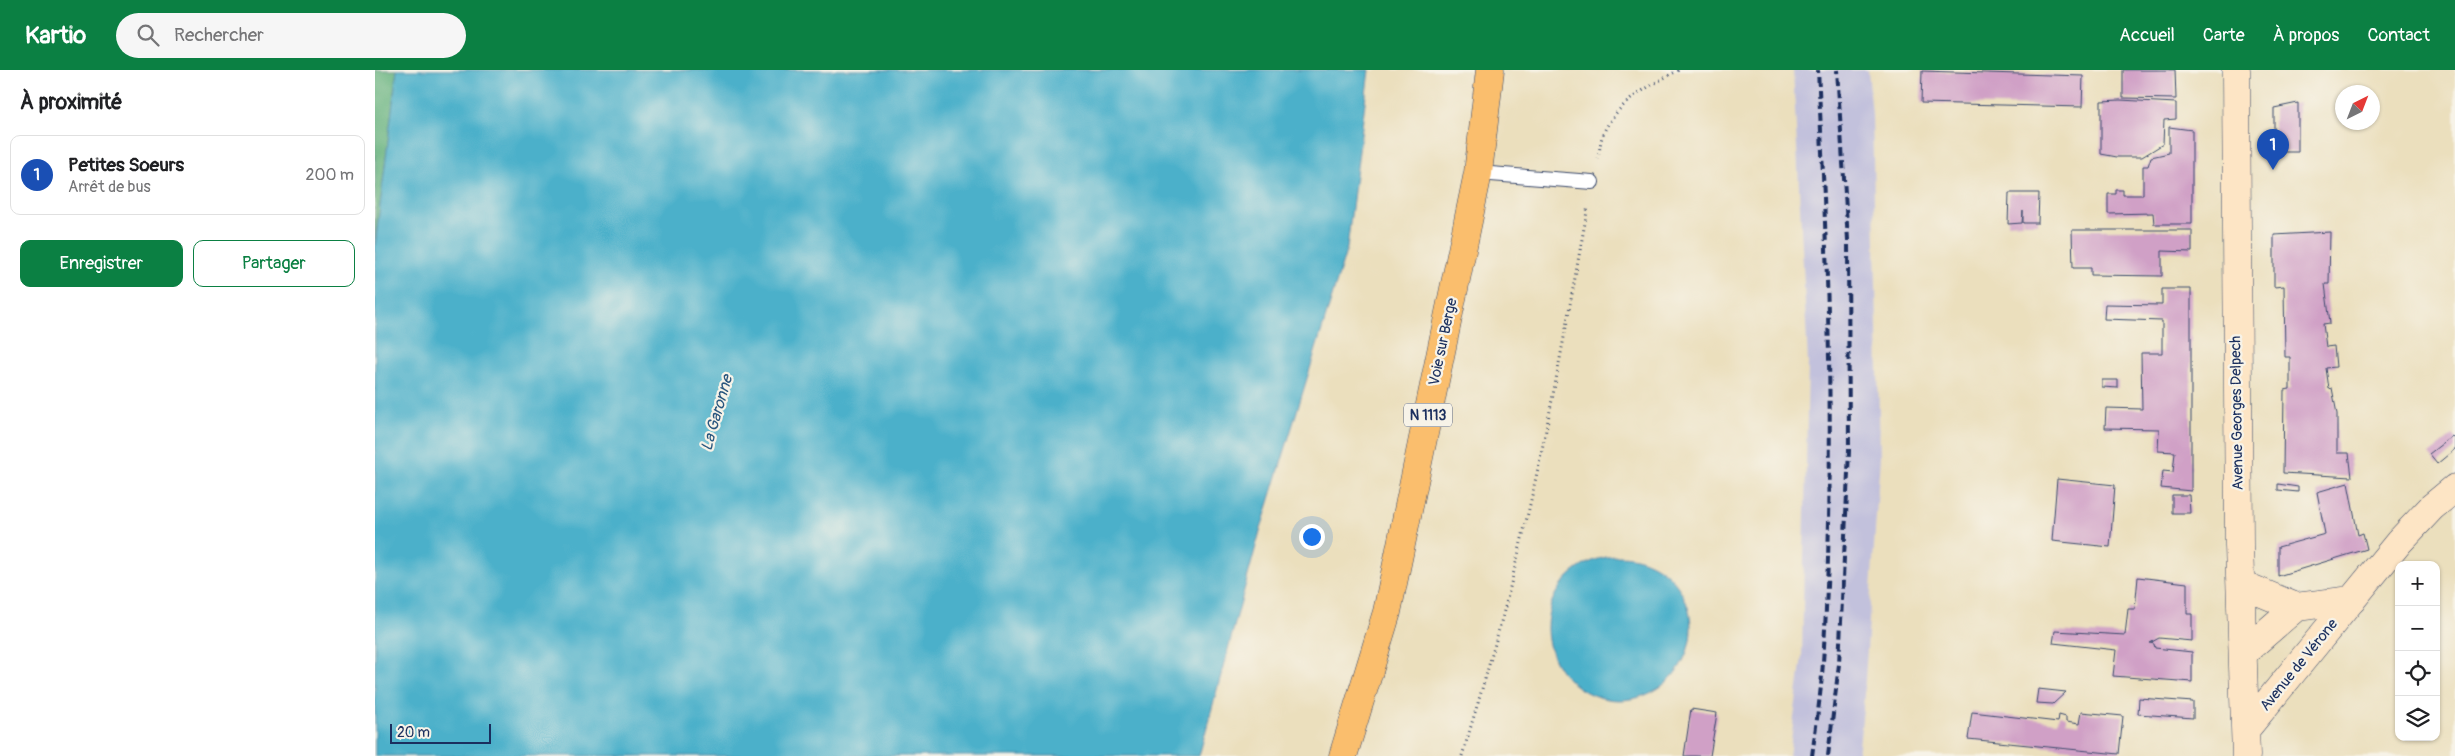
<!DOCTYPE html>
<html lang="fr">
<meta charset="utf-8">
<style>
:root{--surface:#fff;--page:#f6f6f6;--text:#202124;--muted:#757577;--line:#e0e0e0;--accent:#0b8043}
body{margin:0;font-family:Pangolin,sans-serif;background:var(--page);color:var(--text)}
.controls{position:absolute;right:15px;bottom:15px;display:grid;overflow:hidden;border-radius:10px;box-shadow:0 1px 4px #0004}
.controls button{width:45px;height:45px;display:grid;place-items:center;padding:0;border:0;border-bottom:1px solid var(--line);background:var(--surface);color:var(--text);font:25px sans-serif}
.compass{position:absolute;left:1960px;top:15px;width:45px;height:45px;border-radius:50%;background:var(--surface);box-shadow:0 1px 4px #0004;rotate:42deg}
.scale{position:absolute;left:15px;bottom:12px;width:101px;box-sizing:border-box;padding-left:5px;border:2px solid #1b2f5e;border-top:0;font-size:14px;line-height:18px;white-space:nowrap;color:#1b2f5e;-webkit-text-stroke:4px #f7f3e8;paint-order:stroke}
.you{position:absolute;left:936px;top:466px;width:18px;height:18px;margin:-12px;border:4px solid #fff;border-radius:50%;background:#1a73e8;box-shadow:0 0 0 8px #1a73e833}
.badge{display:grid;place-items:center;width:32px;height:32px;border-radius:50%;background:var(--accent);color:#fff;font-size:16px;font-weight:700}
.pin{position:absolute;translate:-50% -41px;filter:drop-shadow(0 1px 2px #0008)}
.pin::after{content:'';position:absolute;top:26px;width:18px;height:15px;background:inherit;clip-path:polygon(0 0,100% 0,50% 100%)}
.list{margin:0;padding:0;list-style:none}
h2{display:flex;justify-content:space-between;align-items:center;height:65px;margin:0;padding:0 20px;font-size:21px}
h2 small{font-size:16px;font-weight:400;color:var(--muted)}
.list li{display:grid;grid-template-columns:32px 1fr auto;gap:15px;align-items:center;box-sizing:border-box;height:80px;margin:0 10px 10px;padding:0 10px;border:1px solid var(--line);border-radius:10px}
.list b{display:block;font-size:19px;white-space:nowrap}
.list p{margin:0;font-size:16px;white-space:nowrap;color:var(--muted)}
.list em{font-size:16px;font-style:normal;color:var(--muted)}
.actions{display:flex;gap:10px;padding:15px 20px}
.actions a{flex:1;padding:11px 0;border:1px solid var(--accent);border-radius:10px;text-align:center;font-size:18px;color:var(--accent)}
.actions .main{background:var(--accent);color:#fff}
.icon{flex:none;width:28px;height:28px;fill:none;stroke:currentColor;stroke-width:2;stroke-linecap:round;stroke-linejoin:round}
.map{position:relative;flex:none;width:2080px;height:686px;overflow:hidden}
header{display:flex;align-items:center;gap:30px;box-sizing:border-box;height:70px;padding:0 25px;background:var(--accent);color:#fff}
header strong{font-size:24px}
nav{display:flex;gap:28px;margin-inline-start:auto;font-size:18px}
.search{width:350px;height:45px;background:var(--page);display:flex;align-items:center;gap:12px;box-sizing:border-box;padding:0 18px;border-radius:28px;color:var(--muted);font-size:19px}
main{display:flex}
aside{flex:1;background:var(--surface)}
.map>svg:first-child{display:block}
.industrial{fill:#c2c1dc}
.forest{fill:#62b17c;stroke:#3e706d}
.water{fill:#4bb0ca;stroke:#337094}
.building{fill:#d0a0c6}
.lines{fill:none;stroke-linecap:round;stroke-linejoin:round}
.lane-casing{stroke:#3a496c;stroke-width:16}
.secondary-casing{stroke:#3a496c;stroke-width:29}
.primary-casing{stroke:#3a496c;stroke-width:29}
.path{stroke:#3a496c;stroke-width:3;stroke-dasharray:1 4;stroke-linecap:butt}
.lane{stroke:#fff;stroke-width:14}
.secondary{stroke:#fde5c5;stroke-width:28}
.primary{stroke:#fabe6d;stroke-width:28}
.rail{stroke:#1b2f5e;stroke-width:4;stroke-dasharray:8 4;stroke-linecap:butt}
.labels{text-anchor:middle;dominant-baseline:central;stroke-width:4.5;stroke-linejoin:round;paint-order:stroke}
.shield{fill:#f7f3e8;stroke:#5d6a87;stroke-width:1}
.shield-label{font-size:14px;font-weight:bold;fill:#1b2f5e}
.street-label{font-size:15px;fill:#1b2f5e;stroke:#f7f3e8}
.water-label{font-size:16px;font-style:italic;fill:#29567e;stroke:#f7f3e8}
</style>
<header>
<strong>Kartio</strong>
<div class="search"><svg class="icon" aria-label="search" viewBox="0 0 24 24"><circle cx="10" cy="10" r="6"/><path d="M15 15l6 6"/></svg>Rechercher</div>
<nav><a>Accueil</a><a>Carte</a><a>À propos</a><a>Contact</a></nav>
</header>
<main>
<aside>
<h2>À proximité<small></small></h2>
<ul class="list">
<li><span class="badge" style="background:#1a4fb4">1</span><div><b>Petites Soeurs</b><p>Arrêt de bus</p></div><em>200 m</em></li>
</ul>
<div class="actions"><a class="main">Enregistrer</a><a>Partager</a></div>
</aside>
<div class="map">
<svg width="2080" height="686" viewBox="0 0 2080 686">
<rect width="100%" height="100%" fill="#f7f3e8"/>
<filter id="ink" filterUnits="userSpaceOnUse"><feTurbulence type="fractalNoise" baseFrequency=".02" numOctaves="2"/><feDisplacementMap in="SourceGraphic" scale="10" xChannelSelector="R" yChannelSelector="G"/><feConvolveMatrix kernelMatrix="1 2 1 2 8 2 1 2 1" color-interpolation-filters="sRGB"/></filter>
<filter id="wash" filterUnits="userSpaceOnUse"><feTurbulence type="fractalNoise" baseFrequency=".0096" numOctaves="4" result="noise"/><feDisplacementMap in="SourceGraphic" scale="20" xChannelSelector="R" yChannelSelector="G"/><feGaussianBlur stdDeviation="1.12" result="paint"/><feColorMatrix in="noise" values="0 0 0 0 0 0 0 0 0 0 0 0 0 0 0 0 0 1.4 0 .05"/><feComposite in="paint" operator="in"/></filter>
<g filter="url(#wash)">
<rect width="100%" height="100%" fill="#ebdfbd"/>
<path class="industrial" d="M1418,0H1493L1497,45L1505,387L1488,639L1483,686H1414L1427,586L1433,293Z"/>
<path class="forest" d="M0,0H22L0,176Z"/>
<path class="water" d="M22,0H994L972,178L884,465L824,686H0V176Z
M1172 558a72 72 0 1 1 144 0a72 72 0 1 1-144 0Z"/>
<g id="blocks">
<path class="building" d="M1748,0H1800L1801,29L1748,28Z
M1547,1L1708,6L1707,37L1546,33Z
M1745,30L1801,33V49L1789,50L1788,74L1767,87H1742L1726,84V31Z
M1923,33V82H1899V38Z
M1794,57L1817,60V154H1779L1778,143L1733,144V124H1741V120H1748V125H1768V96H1773L1776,87L1794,83Z
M1634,123H1664L1663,153H1648V141L1647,153L1633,154Z
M1697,160H1817V182L1787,181V206L1716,205V198H1698Z
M1955,162L1954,214H1950L1955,253L1948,254L1951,277L1959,276L1961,297L1951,298L1954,319L1957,318L1962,344V383H1974L1977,407L1908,403L1909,320L1915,319V287H1910L1909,216L1899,217V165Z
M1787,219H1816V421L1786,418L1788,401L1798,402L1800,382L1783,381L1784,359L1730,358L1731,338L1767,339L1766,283H1787V251L1729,249L1730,234L1787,235Z
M1727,310H1743V318L1727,317Z
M2077,366L2080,369V379L2062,394L2054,384Z
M1682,409L1740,415L1735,477L1677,471Z
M1973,413L1983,465L1988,463L1992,479L1903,506V477L1950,464L1942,422Z
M1903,414L1923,417V422L1903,420Z
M1797,425H1814L1815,443H1797Z
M1763,507L1812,513V544H1817V571L1784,568L1775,573L1779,574L1780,578L1817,582V612L1738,606L1741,580L1678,573L1680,561L1750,565L1753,539H1760Z
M1663,619L1691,622L1678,634L1661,633Z
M1764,628L1818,632V648L1763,644Z
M1316,639L1342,643L1335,686H1309Z
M1597,642L1683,652L1684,645L1691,647V652L1704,654L1706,642L1748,646L1744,684L1593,669Z"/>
</g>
</g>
<g filter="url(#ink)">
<use href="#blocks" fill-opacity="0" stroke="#3a496c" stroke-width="1"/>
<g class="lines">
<defs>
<path id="lane" d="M1103,103L1217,112"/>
<path id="secondary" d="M1861,0L1864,475L1871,686
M1866,514L1921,537L1977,530
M1868,583L1921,537
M1871,659L2024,472L2057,437L2080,418"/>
<path id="primary" d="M968,686L1012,542L1103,103L1115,0"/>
</defs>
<use href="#lane" class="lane-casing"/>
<use href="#secondary" class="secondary-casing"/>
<use href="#primary" class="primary-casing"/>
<path class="path" d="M1223,89C1225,80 1225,70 1229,62C1243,31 1276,15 1304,0
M1087,686C1106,623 1125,560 1140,497C1170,378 1191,257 1213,136"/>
<use href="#lane" class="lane"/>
<use href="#secondary" class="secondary"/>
<use href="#primary" class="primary"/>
<path class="rail" d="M1437,686C1441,655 1446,624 1448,592C1461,395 1453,197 1443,0
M1453,686L1464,594L1474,381L1473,170L1462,0"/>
</g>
</g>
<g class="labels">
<rect class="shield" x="1029" y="333.5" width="48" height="23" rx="4"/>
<g class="shield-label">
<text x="1053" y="345">N 1113</text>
</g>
<g class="street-label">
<text transform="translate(1068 272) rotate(-78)">Voie sur Berge</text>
<text transform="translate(1862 343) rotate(-91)">Avenue Georges Delpech</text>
<text transform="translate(1924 595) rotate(-51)">Avenue de Vérone</text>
</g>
<g class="water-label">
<text transform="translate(342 343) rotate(-74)">La Garonne</text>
</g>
</g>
</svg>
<div class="controls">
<button>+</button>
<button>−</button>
<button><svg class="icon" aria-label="locate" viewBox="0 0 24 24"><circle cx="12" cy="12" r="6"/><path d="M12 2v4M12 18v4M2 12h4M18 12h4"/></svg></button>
<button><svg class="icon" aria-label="layers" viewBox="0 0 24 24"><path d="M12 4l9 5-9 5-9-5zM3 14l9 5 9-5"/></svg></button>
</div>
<svg class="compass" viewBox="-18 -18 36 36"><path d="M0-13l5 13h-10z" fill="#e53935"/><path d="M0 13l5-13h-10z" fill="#757577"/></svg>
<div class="scale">20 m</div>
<div class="you"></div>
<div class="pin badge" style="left:1898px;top:100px;background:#1a4fb4">1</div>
</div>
</main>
